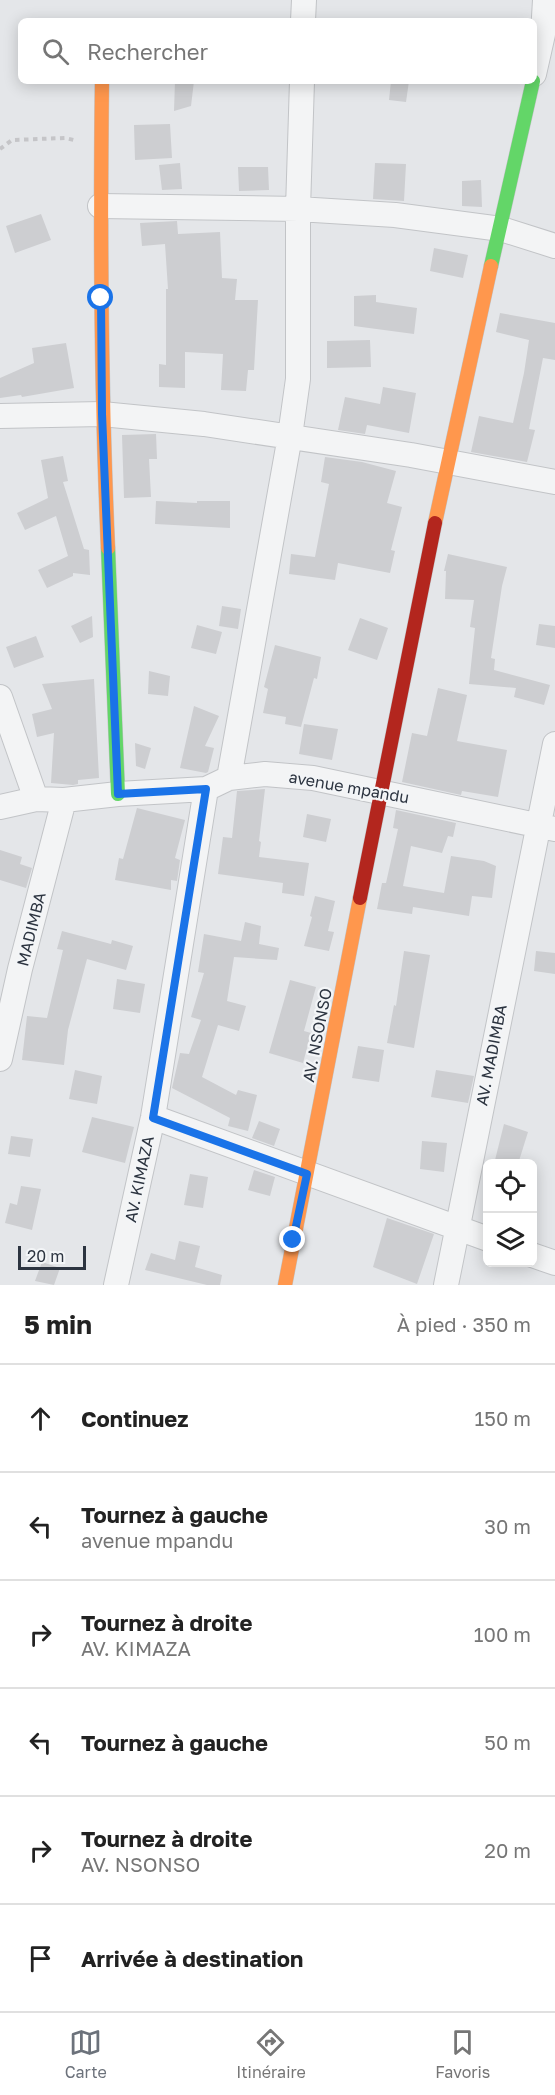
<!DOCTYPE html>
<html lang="fr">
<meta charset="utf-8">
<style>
:root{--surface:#fff;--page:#f2f2f2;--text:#222;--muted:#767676;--line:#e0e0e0;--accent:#6c727b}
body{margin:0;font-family:"Golos Text",sans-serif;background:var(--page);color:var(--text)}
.controls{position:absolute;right:18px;bottom:18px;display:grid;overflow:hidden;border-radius:9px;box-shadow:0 3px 15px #0003}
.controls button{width:54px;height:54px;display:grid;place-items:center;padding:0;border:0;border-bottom:2px solid var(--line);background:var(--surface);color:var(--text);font:30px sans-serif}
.scale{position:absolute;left:18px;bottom:15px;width:68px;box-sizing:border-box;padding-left:6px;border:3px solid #2c3440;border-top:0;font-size:16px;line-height:21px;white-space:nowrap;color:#2c3440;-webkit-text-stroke:4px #f3f5f7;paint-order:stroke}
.stop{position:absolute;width:18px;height:18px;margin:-14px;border:4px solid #1a73e8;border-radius:50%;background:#fff}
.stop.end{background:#1a73e8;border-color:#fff;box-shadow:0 2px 6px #0008}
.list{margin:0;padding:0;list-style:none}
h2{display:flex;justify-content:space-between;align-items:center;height:78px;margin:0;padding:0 24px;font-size:26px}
h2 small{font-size:20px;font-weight:400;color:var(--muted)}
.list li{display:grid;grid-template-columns:39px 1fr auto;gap:18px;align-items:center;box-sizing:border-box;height:108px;padding:0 24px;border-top:2px solid var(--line)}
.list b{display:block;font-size:22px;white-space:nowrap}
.list p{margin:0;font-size:20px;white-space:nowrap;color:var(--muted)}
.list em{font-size:20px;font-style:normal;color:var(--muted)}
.icon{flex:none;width:33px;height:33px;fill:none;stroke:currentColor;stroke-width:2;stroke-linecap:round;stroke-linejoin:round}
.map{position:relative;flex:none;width:555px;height:1285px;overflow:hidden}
.search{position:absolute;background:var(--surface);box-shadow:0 3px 15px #0003;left:18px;right:18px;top:18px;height:66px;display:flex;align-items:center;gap:15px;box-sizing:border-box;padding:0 21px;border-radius:9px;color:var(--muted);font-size:22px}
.sheet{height:726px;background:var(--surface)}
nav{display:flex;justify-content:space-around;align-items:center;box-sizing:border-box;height:84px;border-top:2px solid var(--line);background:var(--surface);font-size:16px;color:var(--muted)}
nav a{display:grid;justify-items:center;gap:3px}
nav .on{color:var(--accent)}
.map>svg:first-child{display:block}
.building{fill:#cdced1}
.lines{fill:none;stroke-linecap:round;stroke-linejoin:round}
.street-casing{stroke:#c2c4c7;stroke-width:26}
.fast-casing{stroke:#c2c4c7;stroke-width:15}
.slow-casing{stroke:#c2c4c7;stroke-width:15}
.jam-casing{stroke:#c2c4c7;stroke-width:15}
.path{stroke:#c5c5c8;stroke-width:4;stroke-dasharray:4.5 4.5;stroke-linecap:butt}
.street{stroke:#f3f4f5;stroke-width:24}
.fast{stroke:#63d668;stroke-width:14}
.slow{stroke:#ff974d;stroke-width:14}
.jam{stroke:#b3261e;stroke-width:14}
.route{stroke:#1a73e8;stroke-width:8}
.labels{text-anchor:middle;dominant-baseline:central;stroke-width:4.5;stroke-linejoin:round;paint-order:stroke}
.street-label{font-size:16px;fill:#2c3440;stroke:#f3f5f7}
</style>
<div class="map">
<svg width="555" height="1285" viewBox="0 0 555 1285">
<rect width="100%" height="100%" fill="#e4e6e9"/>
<path class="building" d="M175,81H194L191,106L174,111Z
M391,81H409L406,102L389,100Z
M170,124L172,158L135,160L134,125Z
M180,163L182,189L162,190L159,165Z
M375,163L406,164L404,201L373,199Z
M238,167H268L269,190L239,191Z
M481,180L482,207L462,206V181Z
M41,214L51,240L15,253L6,226Z
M177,221L178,234L220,232L222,278L237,279L235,300H258L254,370H248L246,391L221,390L223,354L185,352V388L159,387V364L166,365V289H168L165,244L142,246L140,223Z
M434,248L468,255L463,278L430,271Z
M376,295V302L417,308L414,334L354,326V296Z
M500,313L555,323V360L543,358L529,429L535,430L527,462L471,452L479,416L513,423L524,373L529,340L496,332Z
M370,340L371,367L327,368V341Z
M66,343L74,388L22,397L21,395L0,398V378L34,363L32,348Z
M383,387L416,393L409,433L367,425L365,434L338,430L345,397L380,404Z
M156,434L157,459H149L151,497L124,498L122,435Z
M63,456L68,481L63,482L84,549L89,550L90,575L73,573V576L47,588L38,570L68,556L56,516L25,530L17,513L48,498L41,460Z
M325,457L362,462L396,471L387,503L402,507L391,550L395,551L390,573L338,563L335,580L289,574L291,554L315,557L329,484L321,482Z
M156,501L197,503V501H230V528L155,524Z
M448,554L507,567L502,586L491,658L495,659L494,670L550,685L544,705L514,697L516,688L469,684L475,628L470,627L474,600L445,599L446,571H444Z
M222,606L241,609L238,629L219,626Z
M92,616L93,637L80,643L71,626Z
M360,618L388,628L377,660L348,650Z
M539,624L555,626V648L536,645Z
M197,625L222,632L216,654L191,648Z
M36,636L44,657L14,668L6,647Z
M275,645L321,657L317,679L314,678L301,727L285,724L286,717L263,713L268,689L264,687Z
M149,671L170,676L168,696L148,694Z
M94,679L99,778L78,780V784L73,785L51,783L54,733L37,737L32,714L52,709L42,684Z
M438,688L467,695L457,741L507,750L498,797L462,791L461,795L402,782L412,733L427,736Z
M194,706L219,716L205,746L214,748L208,772L206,773L180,768Z
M304,724L338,729L332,760L299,754Z
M135,743L151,748L145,769L136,766Z
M265,789L259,841L261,842L259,857L309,863L304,896L282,893L283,883L218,874L223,837L232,838L237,791Z
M137,808L185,820L175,858L180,860L177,881L171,880V890L115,880L119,858L123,859Z
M396,810L456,823L453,837L448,836L442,853L411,846L403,886L444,893L451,856L484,861L496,866L492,898L472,896L469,916L413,907L412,914L377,909L382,883H386L398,829L393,828Z
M307,814L331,819L326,842L303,837Z
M0,850L22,857L20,864L32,868L26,888L0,880Z
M315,896L335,901L328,931L334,932L329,951L304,946L312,917L310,916Z
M245,922L261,926L259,944L279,948L277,960L234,957L227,1001L246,1006L239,1031L218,1025L202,1077L236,1095L238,1090L257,1095L248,1131L228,1126L230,1118L172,1088L180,1053L189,1054L201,1020L191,1017L204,973L198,972L204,934L241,941Z
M62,931L111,944L112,940L133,946L126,970L87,959L68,1030L64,1065L22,1060L27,1016L47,1018L63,950L57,949Z
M404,951L430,955L414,1048L387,1043L394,1005L396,1006Z
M536,951L555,953V974L534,971Z
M117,979L145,984L140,1013L113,1009Z
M290,980L316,987L304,1031L311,1033L303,1063L269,1053Z
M358,1046L384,1050L379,1082L352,1078Z
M75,1070L102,1076L97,1104L69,1099Z
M436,1070L474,1076L468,1103L431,1097Z
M92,1117L134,1127L125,1163L82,1152Z
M259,1121L280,1129L274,1146L252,1138Z
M504,1124L528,1132L518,1164H494Z
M11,1136L33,1139L30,1157L8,1154Z
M422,1141L447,1143L444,1172L420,1169Z
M254,1170L275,1177L270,1196L248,1190Z
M190,1174L208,1177L203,1208L184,1205Z
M21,1186L41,1189L32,1230L5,1223L10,1203L17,1205Z
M387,1218L434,1234L417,1284L373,1267Z
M179,1241L200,1246L195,1267L222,1275L220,1285H207L145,1270L151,1253L175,1260Z
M42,1262L60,1268L54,1285L35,1281Z"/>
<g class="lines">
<defs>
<path id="street" d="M303,21L304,0
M534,74L543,34L545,0
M100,206L298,209L395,215L501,229L555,246
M0,416L102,414L204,424L411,455L555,482
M0,697L36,799
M229,778L290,436L298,379V209L302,81
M0,807L36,799L64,800L118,794L206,789L229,778L265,774L313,778L555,829
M0,1059L20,969L64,800
M153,1117L488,1239
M532,1255L555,1263
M116,1285L153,1117L206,789
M446,1285L555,744"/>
<path id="fast" d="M491,266L533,81
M108,548L118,794"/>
<path id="slow" d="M102,81C100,237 101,392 108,548
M435,523L491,266
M285,1285L360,898"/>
<path id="jam" d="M360,898L435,523"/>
</defs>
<use href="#street" class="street-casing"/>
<use href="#fast" class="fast-casing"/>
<use href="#slow" class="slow-casing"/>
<use href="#jam" class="jam-casing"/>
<path class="path" d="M0,149L12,140L65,138L74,140"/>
<use href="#street" class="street"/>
<use href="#fast" class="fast"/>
<use href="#slow" class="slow"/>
<use href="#jam" class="jam"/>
</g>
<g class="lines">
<path class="route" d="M101,298L102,414L118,794L206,789L153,1118L307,1174L293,1240"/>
</g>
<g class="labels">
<g class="street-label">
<text transform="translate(349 787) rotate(10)">avenue mpandu</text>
<text transform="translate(31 929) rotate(-76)">MADIMBA</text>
<text transform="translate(317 1035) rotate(-79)">AV. NSONSO</text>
<text transform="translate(491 1055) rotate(-79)">AV. MADIMBA</text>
<text transform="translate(139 1179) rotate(-78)">AV. KIMAZA</text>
</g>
</g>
</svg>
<div class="controls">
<button><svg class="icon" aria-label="locate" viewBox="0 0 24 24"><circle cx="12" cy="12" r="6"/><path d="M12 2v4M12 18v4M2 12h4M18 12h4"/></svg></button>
<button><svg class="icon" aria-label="layers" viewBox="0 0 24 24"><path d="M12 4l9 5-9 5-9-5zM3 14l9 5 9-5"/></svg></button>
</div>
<div class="scale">20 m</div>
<div class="stop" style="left:101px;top:298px"></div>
<div class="stop end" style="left:293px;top:1240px"></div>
<div class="search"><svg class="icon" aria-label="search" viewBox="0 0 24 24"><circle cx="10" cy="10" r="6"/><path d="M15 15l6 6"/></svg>Rechercher</div>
</div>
<section class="sheet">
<h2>5 min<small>À pied · 350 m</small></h2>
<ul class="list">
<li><svg class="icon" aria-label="ahead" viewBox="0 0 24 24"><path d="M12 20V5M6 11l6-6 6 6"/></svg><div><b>Continuez</b></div><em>150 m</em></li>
<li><svg class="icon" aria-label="left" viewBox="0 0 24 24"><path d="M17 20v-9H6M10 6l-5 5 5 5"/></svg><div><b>Tournez à gauche</b><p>avenue mpandu</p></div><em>30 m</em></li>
<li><svg class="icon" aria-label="right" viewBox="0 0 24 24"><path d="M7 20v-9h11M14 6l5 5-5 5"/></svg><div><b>Tournez à droite</b><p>AV. KIMAZA</p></div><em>100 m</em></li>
<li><svg class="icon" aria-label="left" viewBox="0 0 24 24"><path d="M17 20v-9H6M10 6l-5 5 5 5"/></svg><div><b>Tournez à gauche</b></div><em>50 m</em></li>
<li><svg class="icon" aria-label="right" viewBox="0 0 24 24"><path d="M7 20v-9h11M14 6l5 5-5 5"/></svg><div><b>Tournez à droite</b><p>AV. NSONSO</p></div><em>20 m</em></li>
<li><svg class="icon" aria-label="arrive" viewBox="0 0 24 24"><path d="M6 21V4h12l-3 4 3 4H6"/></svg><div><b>Arrivée à destination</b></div></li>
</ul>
</section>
<nav>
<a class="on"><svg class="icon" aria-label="map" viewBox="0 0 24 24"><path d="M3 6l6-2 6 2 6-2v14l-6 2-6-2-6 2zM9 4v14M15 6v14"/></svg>Carte</a>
<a><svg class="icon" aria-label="directions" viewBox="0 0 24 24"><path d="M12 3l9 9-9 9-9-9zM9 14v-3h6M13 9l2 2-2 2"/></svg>Itinéraire</a>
<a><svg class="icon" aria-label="saved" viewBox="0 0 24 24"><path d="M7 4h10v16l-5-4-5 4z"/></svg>Favoris</a>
</nav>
